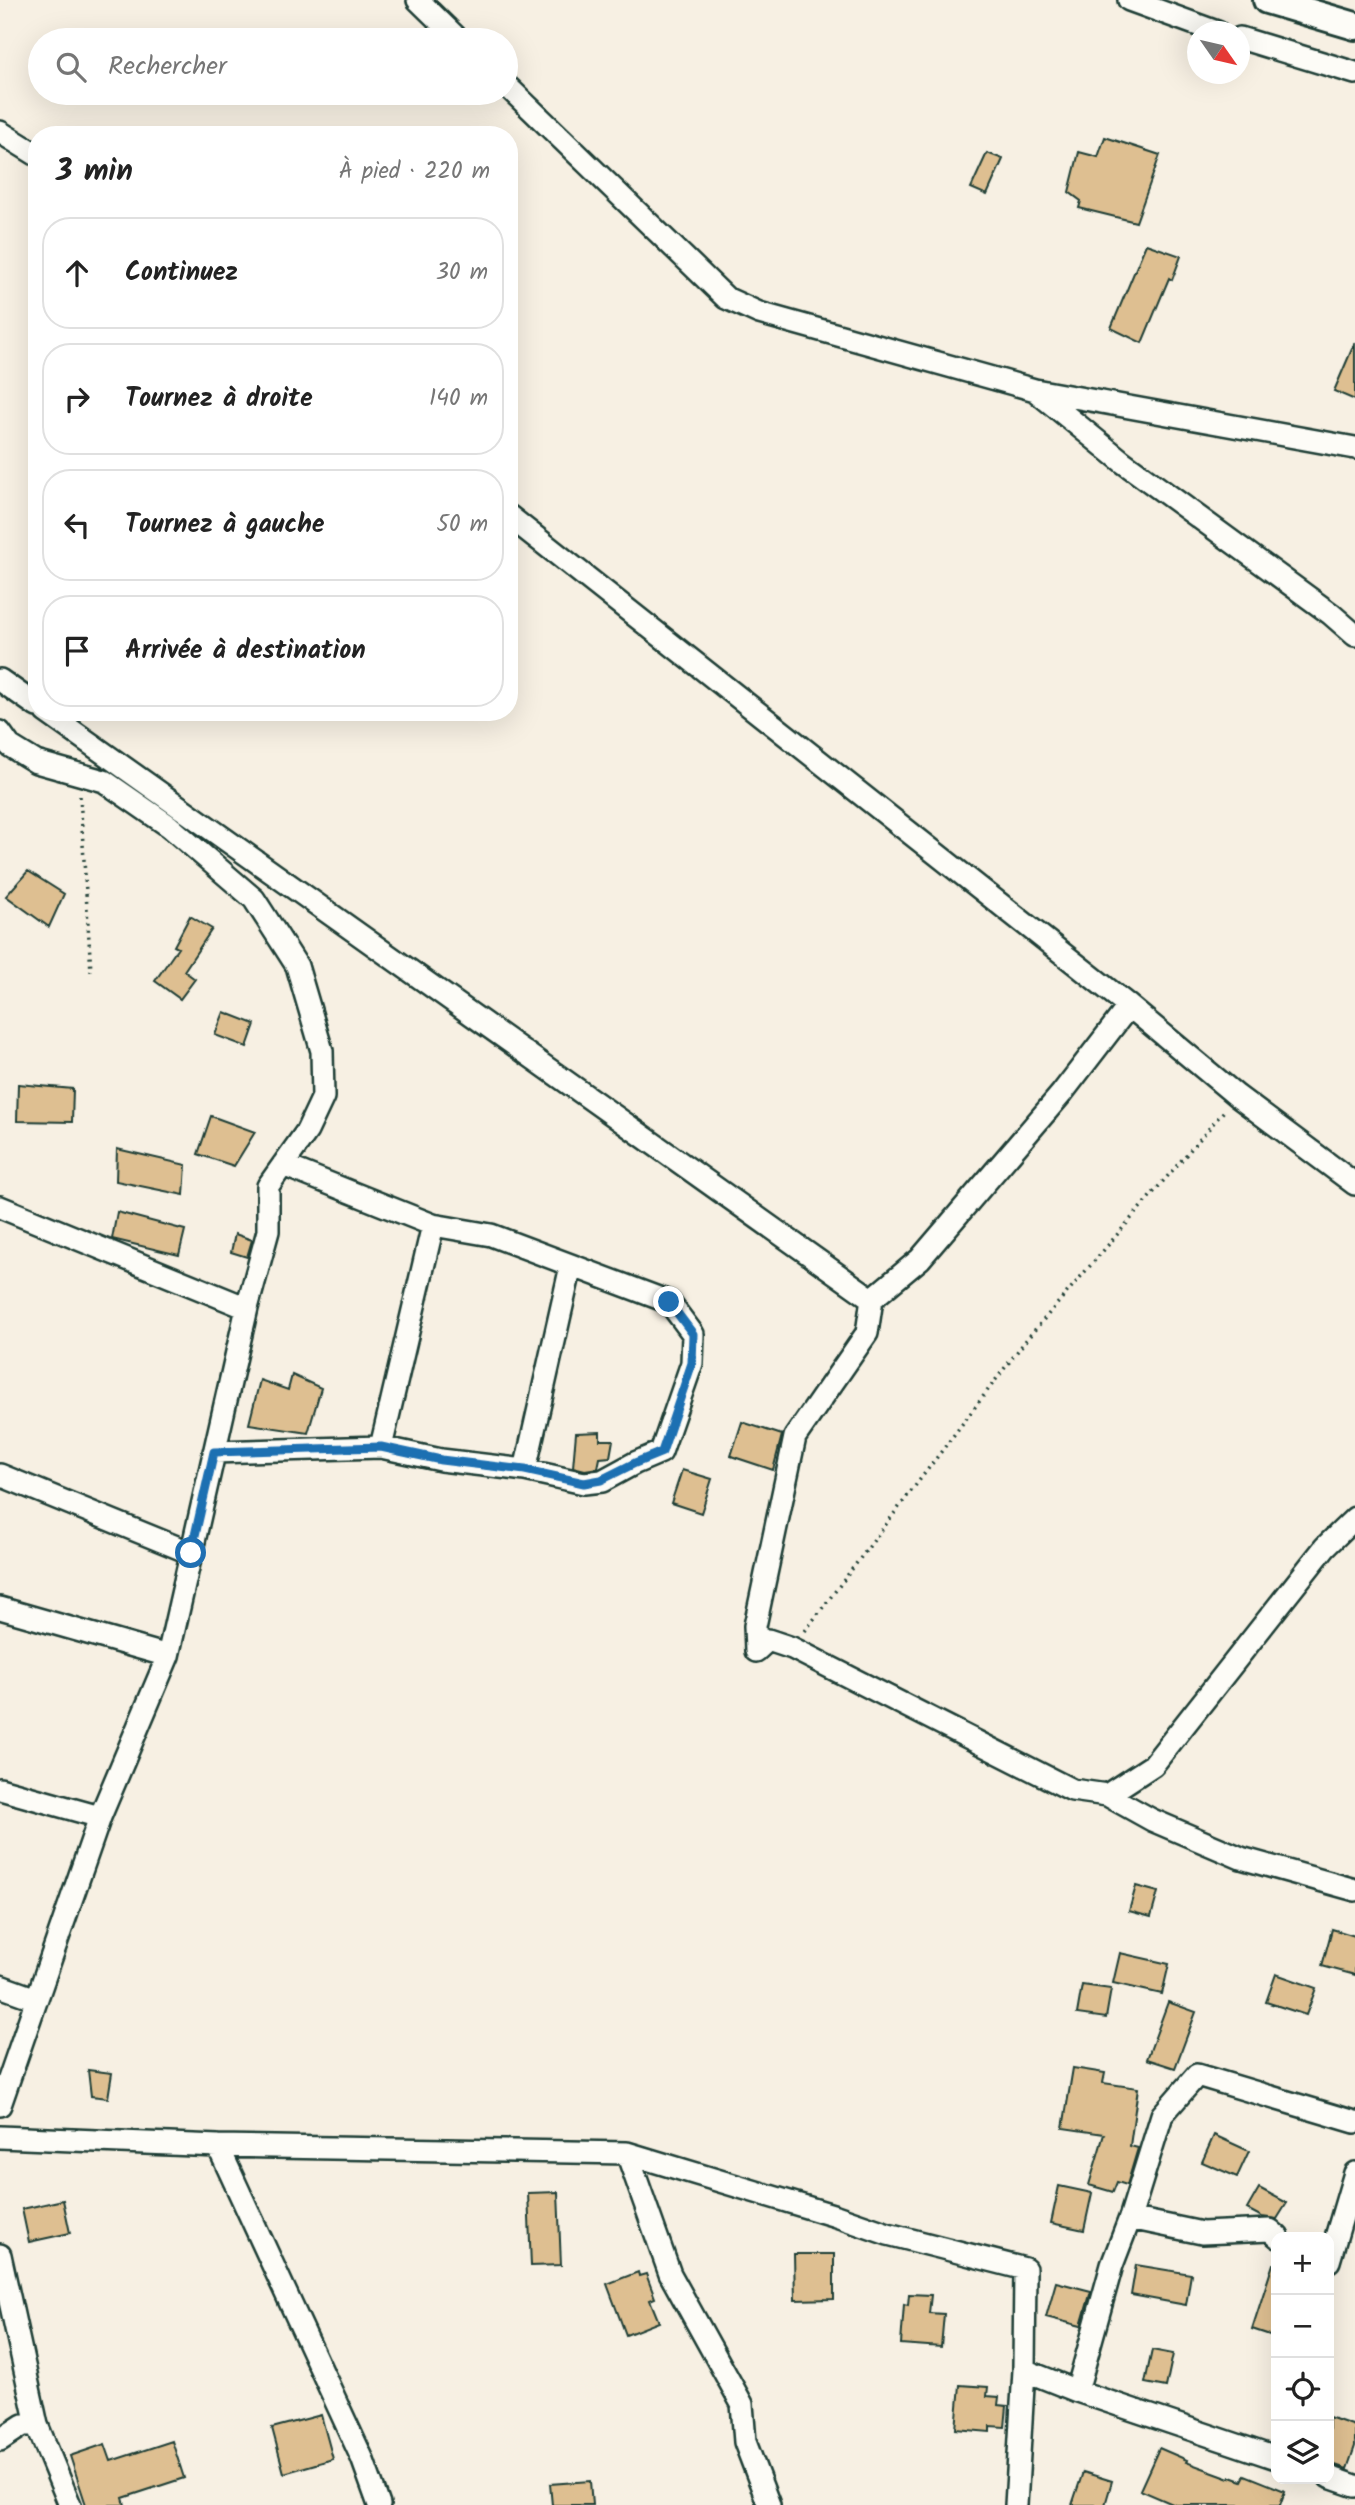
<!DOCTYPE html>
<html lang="fr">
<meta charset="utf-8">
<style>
:root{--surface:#fff;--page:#f2f2f2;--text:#222;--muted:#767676;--line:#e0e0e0}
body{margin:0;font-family:Kalam,sans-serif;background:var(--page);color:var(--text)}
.controls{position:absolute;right:21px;bottom:21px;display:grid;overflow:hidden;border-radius:14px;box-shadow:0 7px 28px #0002}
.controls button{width:63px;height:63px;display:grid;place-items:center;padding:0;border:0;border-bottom:2px solid var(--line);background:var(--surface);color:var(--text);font:35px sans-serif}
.compass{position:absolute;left:1187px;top:21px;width:63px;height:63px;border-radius:50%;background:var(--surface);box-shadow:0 7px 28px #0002;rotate:124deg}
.stop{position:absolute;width:21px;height:21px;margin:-16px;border:5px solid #1f6fb2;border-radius:50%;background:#fff}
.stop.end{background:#1f6fb2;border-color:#fff;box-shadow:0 2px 7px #0008}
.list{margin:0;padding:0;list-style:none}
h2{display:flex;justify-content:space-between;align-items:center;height:91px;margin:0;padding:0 28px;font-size:30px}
h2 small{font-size:23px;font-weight:400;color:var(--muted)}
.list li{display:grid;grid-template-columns:46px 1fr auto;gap:21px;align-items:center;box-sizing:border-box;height:112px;margin:0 14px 14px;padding:0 14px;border:2px solid var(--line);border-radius:28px}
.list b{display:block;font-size:26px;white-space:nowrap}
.list em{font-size:23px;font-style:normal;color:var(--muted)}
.icon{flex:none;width:38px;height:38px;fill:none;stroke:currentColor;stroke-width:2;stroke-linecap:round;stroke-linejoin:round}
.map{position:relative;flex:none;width:1355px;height:2505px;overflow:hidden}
.search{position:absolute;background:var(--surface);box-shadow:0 7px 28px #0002;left:28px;top:28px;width:490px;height:77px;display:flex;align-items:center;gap:18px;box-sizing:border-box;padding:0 24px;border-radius:38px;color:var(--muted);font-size:26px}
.panel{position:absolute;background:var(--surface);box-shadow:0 7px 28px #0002;left:28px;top:126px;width:490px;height:595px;border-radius:28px}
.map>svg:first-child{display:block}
.building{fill:#debf91;stroke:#1f3d34;stroke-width:2}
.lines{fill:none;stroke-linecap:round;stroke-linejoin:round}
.minor-casing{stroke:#1f3d34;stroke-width:26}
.major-casing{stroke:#1f3d34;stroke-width:32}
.path{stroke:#1f3d34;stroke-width:3.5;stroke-dasharray:2 5;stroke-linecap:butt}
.minor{stroke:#fdfcf7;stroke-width:21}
.major{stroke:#fdfcf7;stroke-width:26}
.route{stroke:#1f6fb2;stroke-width:9}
</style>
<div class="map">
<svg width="1355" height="2505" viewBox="0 0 1355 2505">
<rect width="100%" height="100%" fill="#f7f0e3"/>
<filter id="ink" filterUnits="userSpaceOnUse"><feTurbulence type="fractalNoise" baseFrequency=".0143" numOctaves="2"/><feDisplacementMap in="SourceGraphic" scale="14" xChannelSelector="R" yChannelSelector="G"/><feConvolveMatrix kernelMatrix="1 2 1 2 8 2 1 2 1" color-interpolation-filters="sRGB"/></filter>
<g filter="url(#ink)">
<path class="building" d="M1105,137L1160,155L1136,222L1079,208L1081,201L1069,192L1079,152L1098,157Z
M987,153L1003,159L987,195L971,188Z
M1146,244L1181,256L1172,280L1169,278L1142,343L1111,328Z
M1355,342V400L1334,391Z
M28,871L64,894L49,927L6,896Z
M190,916L212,929L184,971L195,979L180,999L155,981L178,948L174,946Z
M224,1012L255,1024L247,1047L215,1035Z
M18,1084L73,1089L72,1122L17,1121Z
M211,1116L255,1132L234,1166L198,1154Z
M117,1149L186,1165L184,1195L116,1181Z
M117,1212L185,1230L179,1255L112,1239Z
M235,1234L252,1240L247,1257L231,1252Z
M292,1375L321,1388L308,1433L249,1424L260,1380L288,1390Z
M742,1422L782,1435L773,1470L731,1456Z
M600,1432V1440H613L610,1457L600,1458L598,1468L585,1470L573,1467L576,1433Z
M682,1470L712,1479L701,1513L671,1503Z
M1136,1886L1158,1892L1151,1917L1129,1911Z
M1332,1929L1355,1936V1975L1322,1966Z
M1120,1953L1169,1964L1162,1994L1113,1983Z
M1276,1974L1316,1988L1306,2015L1266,2002Z
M1082,1985L1111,1989L1106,2018L1077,2014Z
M1168,2002L1196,2012L1175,2068L1147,2059Z
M1073,2068L1105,2073L1103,2083L1138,2088L1130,2146L1138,2148L1127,2185L1117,2182L1113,2192L1089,2185L1104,2134L1063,2128Z
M88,2070L112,2073L108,2098L91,2096Z
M1214,2135L1249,2151L1237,2177L1202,2162Z
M1059,2186L1092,2193L1084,2230L1051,2223Z
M1259,2188L1287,2203L1277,2219L1262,2217L1247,2209Z
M558,2192L561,2265L531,2266L528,2193Z
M63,2200L70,2233L29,2242L22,2209Z
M794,2254H834V2299L795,2300Z
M1273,2264H1276V2337L1252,2329Z
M1136,2265L1191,2274L1186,2305L1131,2295Z
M638,2272L639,2276L646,2274L655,2298L650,2300L659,2322L626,2335L607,2284Z
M1056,2282L1091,2291L1081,2326L1046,2317Z
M909,2294L931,2295L929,2313L944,2314L941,2347L901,2344L904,2304L908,2305Z
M1152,2350L1173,2354L1166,2387L1145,2383Z
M960,2385L988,2387L987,2396L999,2397L998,2405L1007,2406L1005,2427L990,2426V2432L956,2429Z
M321,2415L333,2459L284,2473L272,2428Z
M1329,2417L1355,2426V2446L1347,2469L1329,2463Z
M172,2441L184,2478L123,2498L125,2505H86L70,2456L105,2444L111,2461Z
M1159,2448L1187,2460L1186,2462L1230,2478L1231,2477L1242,2481L1245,2475L1285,2491L1280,2505H1175L1140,2490Z
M1083,2472L1112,2481L1105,2505H1072Z
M590,2481L592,2505H552L550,2484Z"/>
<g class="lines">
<defs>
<path id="minor" d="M418,0L459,40
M1129,0L1217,32
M1240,38L1355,73
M506,85L726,298L759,313L1035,390L1355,448
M0,132L37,155
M1037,392L1123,462L1331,614L1355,635
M509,516L1129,1006L1237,1096L1355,1184
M0,680L37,706
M46,712L872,1299L867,1333L795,1437L755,1626L756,1651L768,1640L792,1648L1072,1790L1107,1795L1153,1765L1325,1547L1355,1518
M0,732L10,746L36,762L104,781L169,826L254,899L297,966L322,1051L323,1097L307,1131L268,1186V1231L247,1308L168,1656L100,1817L0,2105
M0,1207L247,1308
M872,1299L920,1259L1062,1093L1129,1006
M381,1447L433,1225
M214,1452L381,1447L441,1460L525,1470L584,1483L602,1481L635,1463L661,1452L692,1363L693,1334L669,1302L491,1235L433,1225L283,1165
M525,1470L571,1266
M0,1475L191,1553
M0,1608L168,1656
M0,1789L100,1817
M1107,1795L1152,1820L1241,1858L1355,1890
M0,1986L36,1999
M0,2137L218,2146L627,2153L836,2216L888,2234L1025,2269L1024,2370L1016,2505
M218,2146L362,2458L379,2505
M627,2153L670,2274L742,2404L745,2442L769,2505
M1130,2218L1202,2233L1270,2230L1278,2237
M0,2255L37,2425
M1329,2261L1355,2173
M1024,2370L1077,2391L1276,2458
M1077,2391L1112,2265L1130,2218L1162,2115L1197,2075L1355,2122
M0,2440L23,2425H37L70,2505
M1329,2477L1355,2486"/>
<path id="major" d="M1267,0L1355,26"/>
</defs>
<use href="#minor" class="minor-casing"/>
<use href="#major" class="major-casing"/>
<path class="path" d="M80,796L91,972
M805,1631L1026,1340L1224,1111"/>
<use href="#minor" class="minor"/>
<use href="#major" class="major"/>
</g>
</g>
<g class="lines" filter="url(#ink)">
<path class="route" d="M191,1553L214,1452L381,1447L441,1460L525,1470L584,1483L601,1480L635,1463L662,1452L692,1363L693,1334L669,1302"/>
</g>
</svg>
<div class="controls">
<button>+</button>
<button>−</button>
<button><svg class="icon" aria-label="locate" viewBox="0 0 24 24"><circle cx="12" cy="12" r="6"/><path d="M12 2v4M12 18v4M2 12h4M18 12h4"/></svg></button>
<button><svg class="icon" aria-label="layers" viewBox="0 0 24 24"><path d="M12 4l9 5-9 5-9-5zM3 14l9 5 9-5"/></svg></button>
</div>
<svg class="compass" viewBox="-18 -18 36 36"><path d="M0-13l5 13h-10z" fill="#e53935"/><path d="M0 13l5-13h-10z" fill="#767676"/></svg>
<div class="stop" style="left:191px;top:1553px"></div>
<div class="stop end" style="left:669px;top:1302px"></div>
<div class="search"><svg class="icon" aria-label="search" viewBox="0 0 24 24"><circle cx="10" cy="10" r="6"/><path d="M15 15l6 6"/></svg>Rechercher</div>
<section class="panel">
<h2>3 min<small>À pied · 220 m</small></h2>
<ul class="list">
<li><svg class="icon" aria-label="ahead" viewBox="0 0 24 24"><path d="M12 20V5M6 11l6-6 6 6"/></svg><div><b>Continuez</b></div><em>30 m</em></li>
<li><svg class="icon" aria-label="right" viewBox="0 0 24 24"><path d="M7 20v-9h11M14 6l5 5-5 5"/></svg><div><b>Tournez à droite</b></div><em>140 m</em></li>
<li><svg class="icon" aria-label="left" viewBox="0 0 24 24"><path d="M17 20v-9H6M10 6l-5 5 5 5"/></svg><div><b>Tournez à gauche</b></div><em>50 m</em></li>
<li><svg class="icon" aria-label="arrive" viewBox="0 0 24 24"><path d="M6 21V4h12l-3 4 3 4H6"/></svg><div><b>Arrivée à destination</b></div></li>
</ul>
</section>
</div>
